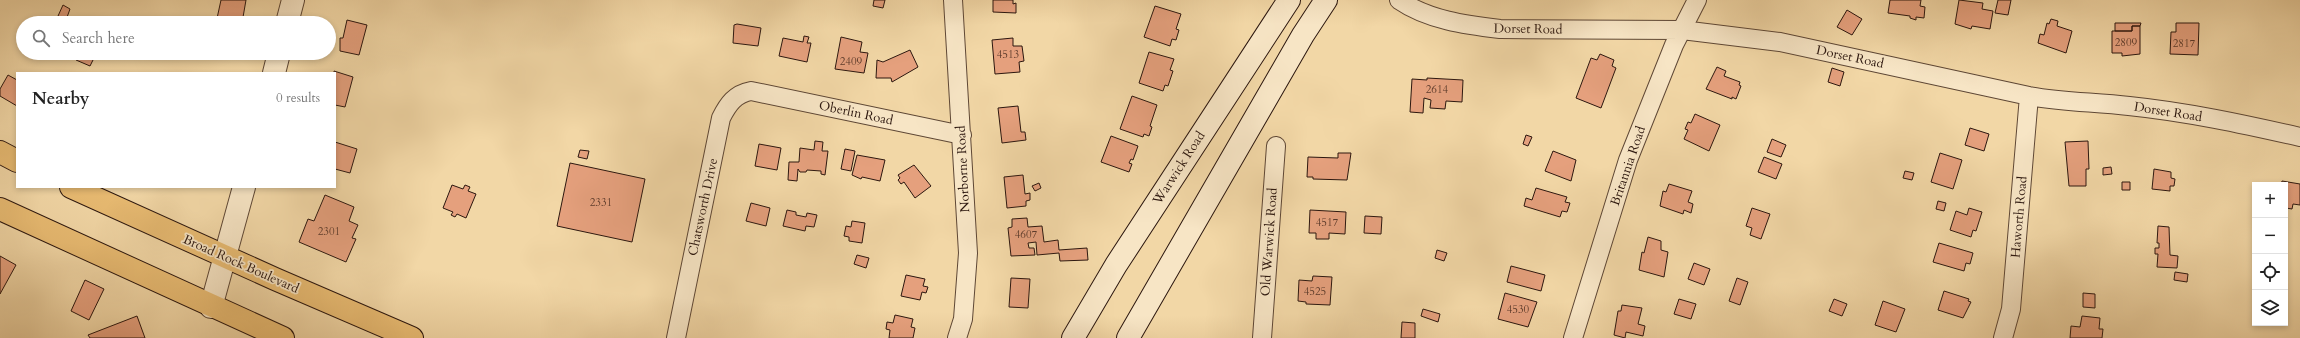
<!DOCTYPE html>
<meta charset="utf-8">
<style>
:root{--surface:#fff;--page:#f6f6f6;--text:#222;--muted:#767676;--line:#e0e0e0}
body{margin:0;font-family:Cardo,serif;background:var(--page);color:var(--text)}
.controls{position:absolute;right:12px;bottom:12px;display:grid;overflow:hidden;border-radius:0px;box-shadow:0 2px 6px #0003}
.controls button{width:36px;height:36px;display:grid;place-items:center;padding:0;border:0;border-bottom:1px solid var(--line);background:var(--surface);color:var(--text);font:20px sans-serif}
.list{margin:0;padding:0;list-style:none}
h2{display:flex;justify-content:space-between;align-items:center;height:52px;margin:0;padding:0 16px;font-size:17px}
h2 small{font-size:13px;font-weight:400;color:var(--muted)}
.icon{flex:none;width:22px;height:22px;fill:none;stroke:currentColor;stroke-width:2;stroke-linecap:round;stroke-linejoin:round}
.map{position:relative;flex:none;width:2300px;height:338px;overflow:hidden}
.search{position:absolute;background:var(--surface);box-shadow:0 2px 6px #0003;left:16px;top:16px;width:320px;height:44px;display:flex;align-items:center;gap:10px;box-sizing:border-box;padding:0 14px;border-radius:22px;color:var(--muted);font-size:15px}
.panel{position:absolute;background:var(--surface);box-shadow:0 2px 6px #0003;left:16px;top:72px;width:320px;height:116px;border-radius:0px}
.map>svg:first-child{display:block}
.building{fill:#e5a07d;stroke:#2c170f}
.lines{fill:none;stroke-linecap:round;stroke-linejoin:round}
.minor-casing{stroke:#5e4735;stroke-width:20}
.tertiary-casing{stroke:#5e4735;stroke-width:24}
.secondary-casing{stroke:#2c170f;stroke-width:24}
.primary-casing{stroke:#2c170f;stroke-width:24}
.minor{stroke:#f7e5c5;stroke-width:18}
.tertiary{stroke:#f7e5c5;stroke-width:22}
.secondary{stroke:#f7e5c5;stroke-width:22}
.primary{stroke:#e9bc73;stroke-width:22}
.labels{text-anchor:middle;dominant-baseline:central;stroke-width:3.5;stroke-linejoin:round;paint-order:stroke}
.number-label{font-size:11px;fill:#5a392a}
.street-label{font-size:13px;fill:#2c170f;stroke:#f7e5c5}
</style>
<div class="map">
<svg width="2300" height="338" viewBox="0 0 2300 338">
<rect width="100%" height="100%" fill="#f2d7a6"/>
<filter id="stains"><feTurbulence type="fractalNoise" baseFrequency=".005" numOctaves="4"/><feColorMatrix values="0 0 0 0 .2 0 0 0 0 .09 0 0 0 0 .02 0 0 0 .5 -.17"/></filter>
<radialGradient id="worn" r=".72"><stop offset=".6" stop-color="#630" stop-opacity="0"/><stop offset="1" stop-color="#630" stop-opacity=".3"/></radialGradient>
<path class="building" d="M221,0H246L242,23H216Z
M874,0H885L883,8L873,6Z
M993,0H1013V4L1016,3V13L993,12Z
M1890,0H1921L1920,6L1925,7L1924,18L1916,17V20L1910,18V16L1888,13Z
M1959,0L1983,3L1982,9L1993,11L1990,29L1972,26L1971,29L1955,24Z
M1998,0H2011L2008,15L1995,13Z
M63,5L70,9L66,20L58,16Z
M1155,6L1181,14L1176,29L1179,30L1176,40L1172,39L1170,46L1144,37Z
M1847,10L1862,19L1852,35L1837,27Z
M2051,19L2058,21L2057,26L2072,31L2066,53L2038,43L2040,34L2044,35L2047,23L2049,24Z
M347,20L367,25L359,55L340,51V38H343Z
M2115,23H2141L2140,26H2132V31H2115Z
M2176,23H2199L2198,55L2170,54L2171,32H2176Z
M737,24L761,28L758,46L733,43L734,25Z
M2132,26H2140V54L2122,56V53H2112V31H2132Z
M804,36L809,37L807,43H811L807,62L779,56L783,38L803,42Z
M841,37L862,42L860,52L868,53L864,73L835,69Z
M1013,38V46H1022L1024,61L1019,62L1020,72L995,74L992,40Z
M910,50L918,67L892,82L891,78H876L877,60L883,62Z
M1149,52L1174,59L1170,70L1173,71L1168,86L1165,85L1163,91L1139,83Z
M79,53L94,58L90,66L76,60Z
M1600,54L1614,60L1612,66L1616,68L1601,108L1576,98L1591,58L1597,60Z
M1717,67L1726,71L1724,76L1740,82L1739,85L1741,86L1736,99L1732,97V99L1706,89Z
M1832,68L1844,72L1840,86L1828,82Z
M334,71L353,77L345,107L335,105Z
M8,75L17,80V106L0,96V89Z
M1427,78L1463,80L1462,102L1446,101L1445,109L1430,108L1431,100L1424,98L1423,113L1410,112L1412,79L1427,80Z
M1132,96L1157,105L1150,126L1152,127L1149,136L1144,134L1143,137L1120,129Z
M1018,106L1021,132H1025L1026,140L1002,143L998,108Z
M1695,114L1720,125L1709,151L1684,139L1688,130L1685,129L1688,122L1691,123Z
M1970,128L1989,134L1984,151L1965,145Z
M1526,135L1532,137L1528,146L1523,144Z
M1111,136L1138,146L1133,160L1131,159L1129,163L1132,164L1129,172L1101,162Z
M1772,139L1786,145L1781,157L1767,152Z
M815,141L823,142L822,151H828L825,175L821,174V171L807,170L806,172H800L798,169L797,181L788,180L789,162H799L800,148L814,150Z
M2088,141L2089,169H2086V186H2069L2065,142Z
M335,142L357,149L350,173L335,169Z
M759,144L781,148L777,170L755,166Z
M845,149L855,151L851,171L841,169Z
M580,150L589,151L587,159L578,157Z
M1553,151L1576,160L1571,181L1545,171Z
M1338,153H1351L1347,180L1313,179V177H1307L1308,157L1338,158Z
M1940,153L1962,160L1953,189L1931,182Z
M857,155L885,160L880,181L862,177L861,179L852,175Z
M1764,157L1782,164L1776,179L1758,172Z
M570,163L645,179L632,242L557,226Z
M914,165L931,186L915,198L904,182L901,184L898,180L900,178L898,175Z
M2111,167L2112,174L2103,175V168Z
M2154,169L2171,172V178L2175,179L2174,186H2170V191L2152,189Z
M1905,171L1914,173L1912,180L1903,178Z
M1023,175L1025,194L1030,193V200L1026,201V206L1007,208L1004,177Z
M2282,181L2300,184V205L2293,204L2292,209L2286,208L2285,185H2281Z
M2122,182H2130V190H2122Z
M1039,183L1041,188L1035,191L1032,186Z
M1669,184L1692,191L1688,202L1693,204L1691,213L1684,210L1683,214L1660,206L1663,191L1666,192Z
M452,185L463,189L465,185L470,187L468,191L476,194L466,218L457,214L455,217L451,215L453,212L443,208Z
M1536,188L1567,197L1565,202L1570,203L1567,212L1562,211L1560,217L1524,206L1526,198L1532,200Z
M325,195L354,207L349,221L358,225L352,238L356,239L346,262L299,242L308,219L314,221Z
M1938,201L1946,203L1944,211L1936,209Z
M751,203L770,208L766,226L746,221Z
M1752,208L1770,214L1761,239L1750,235L1752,228L1746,226Z
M1969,208L1982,212L1976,231L1973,230L1971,237L1950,230L1956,211L1967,215Z
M787,210L796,212V215L806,217L807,213L817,215L814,227L806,226L805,231L783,226Z
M1310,210L1346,212L1345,234L1329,233V239H1316V233H1309Z
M1365,216L1382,217L1381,234L1364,233Z
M1027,218L1028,227L1042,226L1044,242L1058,240L1059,250L1087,248L1088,260L1060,261L1059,253L1037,255L1036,242L1028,243L1029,248H1034L1035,255L1011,256L1008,228L1012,227V219Z
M852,221L865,223L862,243L849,241V237L844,236L846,226L851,227Z
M2158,226L2169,227L2170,255L2178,256L2177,268L2157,267L2158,254H2155V248H2159V243H2157Z
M1648,237L1661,241V250L1668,252L1664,277L1639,270L1642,252L1644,253Z
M1939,243L1973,253L1970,264L1966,263L1964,271L1933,262Z
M1437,250L1447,253L1444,261L1435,258Z
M857,255L869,258L866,268L854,264Z
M0,256L16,265L0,294Z
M1694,263L1710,269L1704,285L1688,279Z
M1511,266L1545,275L1541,291L1507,282Z
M2175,272L2188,274L2187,282L2174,280Z
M906,275L925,279L923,286L928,287L926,293L922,292L920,300L901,296Z
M1313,276L1332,277L1330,305L1306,304V302L1298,301L1299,280L1312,281Z
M1011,278L1030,279L1028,308L1009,307Z
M1737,278L1748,282L1740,305L1729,301Z
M85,280L104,289L89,320L71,311Z
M1944,291L1969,299L1968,301L1971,302L1963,318L1938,310Z
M1505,293L1537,302L1528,327L1498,319Z
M2083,293L2095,294V308L2083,307Z
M1679,299L1696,304L1691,319L1674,314Z
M1834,299L1847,304L1842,316L1829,311Z
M1883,301L1905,309L1896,332L1875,325Z
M1622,305L1642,308L1638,324L1645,326L1643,336L1626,332L1625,338L1614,335L1618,311H1621Z
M1423,309L1440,314L1438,322L1421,316Z
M895,315L913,319L911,327L915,328L913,338H889L890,330L886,329L887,322L893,323Z
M137,316L145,338H90L88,335Z
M2082,316L2100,318L2099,329H2103L2102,338H2070L2071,326L2080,327Z
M1402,322L1415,323V338H1401Z"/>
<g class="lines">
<defs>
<path id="minor" d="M953,0L968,253L963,319L957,338
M1399,0C1428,20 1466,25 1500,29L1682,30L1780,42L2029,96C2062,102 2096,102 2129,106C2187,112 2243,124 2300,137
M676,338L721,118C728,104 735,94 751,91L962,135
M1262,338L1276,146
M1573,338L1628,160L1674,45L1697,0
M2003,338L2011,309L2029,96"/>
<path id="tertiary" d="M287,23L293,0
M274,73L279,53
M211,307L244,187"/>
<path id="secondary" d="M1073,338L1116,265L1289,0
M1128,338L1303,35L1326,0"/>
<path id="primary" d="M0,152L17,161
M71,187L275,279L412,338
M0,209L283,338"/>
</defs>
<use href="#minor" class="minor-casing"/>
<use href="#tertiary" class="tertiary-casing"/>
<use href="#secondary" class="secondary-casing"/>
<use href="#primary" class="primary-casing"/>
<use href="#minor" class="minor"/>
<use href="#tertiary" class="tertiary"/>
<use href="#secondary" class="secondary"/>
<use href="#primary" class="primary"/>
</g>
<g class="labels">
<g class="number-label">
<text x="2126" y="42">2809</text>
<text x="2184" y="43">2817</text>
<text x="1008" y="54">4513</text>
<text x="851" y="61">2409</text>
<text x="1437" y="89">2614</text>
<text x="601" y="202">2331</text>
<text x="1327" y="222">4517</text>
<text x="329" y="231">2301</text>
<text x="1026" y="234">4607</text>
<text x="1315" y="291">4525</text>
<text x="1518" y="309">4530</text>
</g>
<g class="street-label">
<text transform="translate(1528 29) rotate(1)">Dorset Road</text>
<text transform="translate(1850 57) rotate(12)">Dorset Road</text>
<text transform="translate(2168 112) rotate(9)">Dorset Road</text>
<text transform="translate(856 113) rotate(12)">Oberlin Road</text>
<text transform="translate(1628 166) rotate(-71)">Britannia Road</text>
<text transform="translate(1179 168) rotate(-57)">Warwick Road</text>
<text transform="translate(963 169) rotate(-93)">Norborne Road</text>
<text transform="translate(703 207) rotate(-78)">Chatsworth Drive</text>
<text transform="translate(2019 217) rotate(-85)">Haworth Road</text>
<text transform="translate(1269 242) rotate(-86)">Old Warwick Road</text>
<text transform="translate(241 264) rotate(24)">Broad Rock Boulevard</text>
</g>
</g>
<rect width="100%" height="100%" filter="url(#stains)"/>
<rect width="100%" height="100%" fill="url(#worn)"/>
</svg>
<div class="controls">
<button>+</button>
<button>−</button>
<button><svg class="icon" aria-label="locate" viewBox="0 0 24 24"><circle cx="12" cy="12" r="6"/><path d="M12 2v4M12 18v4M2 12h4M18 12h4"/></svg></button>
<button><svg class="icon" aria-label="layers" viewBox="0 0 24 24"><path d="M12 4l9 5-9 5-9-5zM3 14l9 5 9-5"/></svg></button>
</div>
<div class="search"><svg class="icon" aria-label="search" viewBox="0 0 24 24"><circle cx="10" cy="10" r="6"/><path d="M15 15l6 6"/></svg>Search here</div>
<section class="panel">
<h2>Nearby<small>0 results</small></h2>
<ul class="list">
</ul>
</section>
</div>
